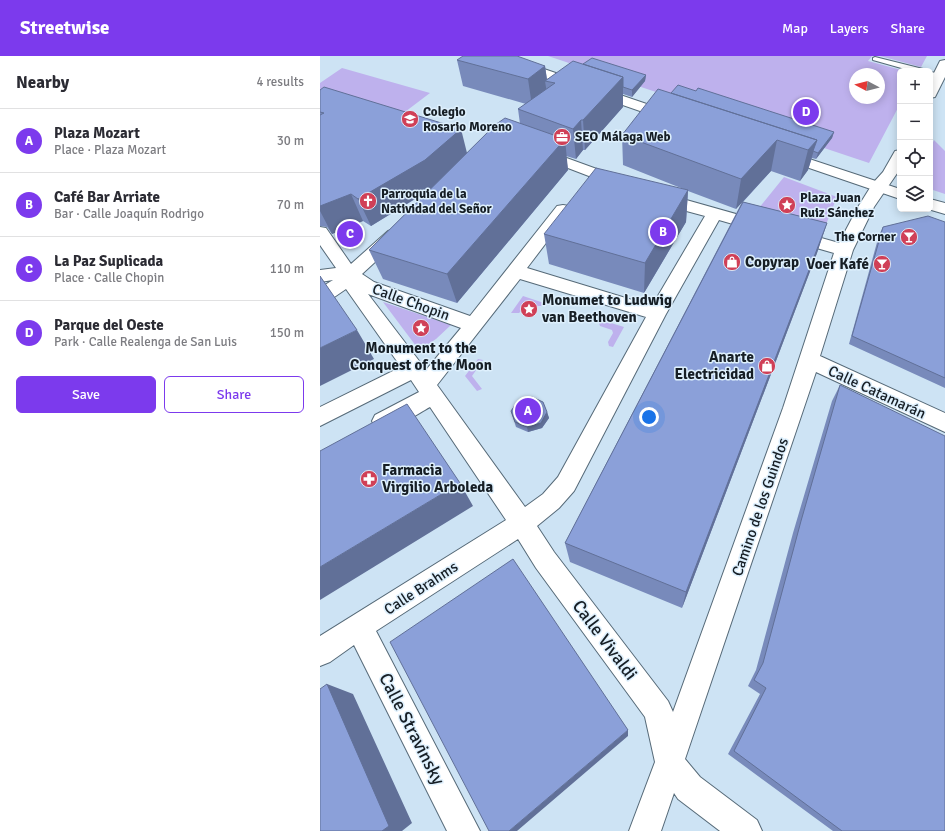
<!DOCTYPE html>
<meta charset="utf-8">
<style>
:root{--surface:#fff;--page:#f2f2f3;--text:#2b2b33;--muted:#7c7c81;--line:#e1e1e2;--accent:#7c3aed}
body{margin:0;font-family:Signika,sans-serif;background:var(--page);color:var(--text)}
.controls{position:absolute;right:12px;top:12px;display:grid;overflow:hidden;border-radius:6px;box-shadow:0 2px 10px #0003}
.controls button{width:36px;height:36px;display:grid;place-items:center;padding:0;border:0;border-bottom:1px solid var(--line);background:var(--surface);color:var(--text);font:20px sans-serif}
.compass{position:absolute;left:529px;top:12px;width:36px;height:36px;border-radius:50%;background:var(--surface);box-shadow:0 2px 10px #0003;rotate:277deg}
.you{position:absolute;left:329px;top:361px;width:14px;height:14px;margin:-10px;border:3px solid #fff;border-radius:50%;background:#1a73e8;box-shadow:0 0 0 6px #1a73e833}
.badge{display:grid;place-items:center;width:26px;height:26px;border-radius:50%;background:var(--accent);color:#fff;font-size:13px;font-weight:700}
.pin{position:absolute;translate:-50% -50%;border:2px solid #fff;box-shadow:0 1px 4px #0006}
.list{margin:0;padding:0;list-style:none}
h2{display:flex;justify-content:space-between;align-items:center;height:52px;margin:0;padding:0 16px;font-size:17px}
h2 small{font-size:13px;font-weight:400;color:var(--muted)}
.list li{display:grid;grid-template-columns:26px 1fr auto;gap:12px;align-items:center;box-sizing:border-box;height:64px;padding:0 16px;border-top:1px solid var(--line)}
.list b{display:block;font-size:15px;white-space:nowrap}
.list p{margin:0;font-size:13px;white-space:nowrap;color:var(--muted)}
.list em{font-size:13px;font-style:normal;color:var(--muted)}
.actions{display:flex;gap:8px;padding:12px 16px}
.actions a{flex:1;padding:9px 0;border:1px solid var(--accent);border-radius:6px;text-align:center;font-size:14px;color:var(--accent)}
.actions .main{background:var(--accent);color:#fff}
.icon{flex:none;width:22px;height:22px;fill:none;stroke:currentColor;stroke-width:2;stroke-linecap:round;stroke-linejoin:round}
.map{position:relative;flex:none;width:625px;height:775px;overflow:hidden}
header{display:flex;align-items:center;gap:24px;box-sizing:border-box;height:56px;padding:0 20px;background:var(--accent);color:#fff}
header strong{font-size:19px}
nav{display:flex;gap:22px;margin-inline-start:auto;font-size:14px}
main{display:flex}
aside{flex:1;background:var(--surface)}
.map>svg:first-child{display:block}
.green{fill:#beb1ed;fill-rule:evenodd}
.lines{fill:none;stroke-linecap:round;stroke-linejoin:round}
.lane-casing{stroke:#566a78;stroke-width:2}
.street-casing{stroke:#566a78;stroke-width:2}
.secondary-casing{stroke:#566a78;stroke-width:2}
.lane{fill:#fff;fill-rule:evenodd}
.street{fill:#fff;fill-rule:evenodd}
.secondary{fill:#fff;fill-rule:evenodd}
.wall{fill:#788abb}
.shaded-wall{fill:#617098}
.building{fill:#8ba0d9;stroke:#617098}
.labels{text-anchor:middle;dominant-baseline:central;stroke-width:3;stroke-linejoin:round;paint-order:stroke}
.far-poi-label{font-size:13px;font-weight:bold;fill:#161e25;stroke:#def0fd;text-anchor:start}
.poi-label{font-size:15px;font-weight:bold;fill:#161e25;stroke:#def0fd;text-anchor:start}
.street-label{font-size:15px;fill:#161e25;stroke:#def0fd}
.near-street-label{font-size:18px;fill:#161e25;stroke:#def0fd}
</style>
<header>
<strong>Streetwise</strong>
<nav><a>Map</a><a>Layers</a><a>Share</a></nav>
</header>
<main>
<aside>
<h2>Nearby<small>4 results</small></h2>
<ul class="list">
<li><span class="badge">A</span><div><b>Plaza Mozart</b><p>Place · Plaza Mozart</p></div><em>30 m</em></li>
<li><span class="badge">B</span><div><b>Café Bar Arriate</b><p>Bar · Calle Joaquín Rodrigo</p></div><em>70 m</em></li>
<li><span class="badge">C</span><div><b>La Paz Suplicada</b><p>Place · Calle Chopin</p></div><em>110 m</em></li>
<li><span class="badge">D</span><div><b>Parque del Oeste</b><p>Park · Calle Realenga de San Luis</p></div><em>150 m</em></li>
</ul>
<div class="actions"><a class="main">Save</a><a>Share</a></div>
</aside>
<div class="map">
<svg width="625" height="775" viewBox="0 0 625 775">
<rect width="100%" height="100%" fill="#cde3f4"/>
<path class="green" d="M228,0H552L548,5L585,15H580V48L549,107ZM535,18H559V42H535Z
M560,0H607L601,11Z
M22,12L110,37L73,65L0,43V27Z
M614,84L625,95V138L610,133V93Z
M464,121L517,141L503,176L434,158Z
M203,240L227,248L226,250H216L210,255L202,254L199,257H191Z
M63,246L131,269L116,283L99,294Z
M281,264L304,271L293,291L289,290L288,286L293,277L292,274L280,270L279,267Z
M158,303L163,304L152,320L162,333L157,335L145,320Z"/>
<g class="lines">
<defs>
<path id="lane" d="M555,1L603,13L604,15H592L553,4V2Z
M610,16L622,18L623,20L619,22L610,20Z"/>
<path id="street" d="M625,4V21L615,41L610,42V25L620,5Z
M219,92L307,124L309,127L307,130H295L214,99L212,96L214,93Z
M580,94V113L554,151L533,194L500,300L625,357V376L496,316L365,703L380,721L437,764L442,775H400L358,743L354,737L341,775H309L335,706L325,661L216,512L198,483L56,575L160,775H127L34,589L10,606L0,610V580L186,464L110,351C95,359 72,377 55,371L52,365L55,359L99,336L91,324L0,370V351L81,311L26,233L7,246L0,248V232L13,224L0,226V214L16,212L0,189V171L6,172L31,208L68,175L74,173L80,175L82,179L80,183L42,218L54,226L150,260L237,150L243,149L249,150L251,154L207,212L332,250L385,160L333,146L331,142L333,138L339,137L345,138L519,187L538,151L553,127L563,116L575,95ZM399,164L514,197L463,352L353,656L348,645L234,496L217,470L239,452L254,435L346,258ZM200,223L326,261L238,421L223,438L205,451L117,329ZM48,238L141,272L106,314Z"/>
<path id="secondary" d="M168,0H186L356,58L358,61L356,64H346L170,3Z
M462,94L580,133V143L457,101L455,98L457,95Z
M610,143L625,147V158L608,153H610Z"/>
</defs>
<use href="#lane" class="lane-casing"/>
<use href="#street" class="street-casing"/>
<use href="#secondary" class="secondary-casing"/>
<use href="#lane" class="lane"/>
<use href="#street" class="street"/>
<use href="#secondary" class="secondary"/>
</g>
<path class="wall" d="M137,4L225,10L227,23L263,8L326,19L325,25L312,41L303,38V51L265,94H263L256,103L246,100L248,114L137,247L63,223L49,194L110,134L51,170L43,165L12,178L7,171L0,170V34L147,97L200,68L198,53L206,48L143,30Z
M351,37L514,76L512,82L496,103L492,102L488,114L480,125L451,115L423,146L507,167L497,197L362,552L250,506L245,487L422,146L416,153L368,135L366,166L324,237L229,208L224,178L366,134L303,109L302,79Z
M625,166V332L529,288L559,179L563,171Z
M520,329L625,775H513L408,698L440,638L428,630L436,614L473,477L512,345Z
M191,355L227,356L229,362L222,372L208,376L196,371Z"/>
<path class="shaded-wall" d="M225,10L227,25H225L227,38L212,50L208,23Z
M326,19L325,25L312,41V34Z
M303,21V51L265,94L263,64Z
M261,64L263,94L256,103L253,73Z
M141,73L148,101L114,131L51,170L38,143Z
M514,76L512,82L496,103L498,97Z
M245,83L248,114L137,247L127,218Z
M457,84L451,115L416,153L421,123Z
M497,84L488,114L480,125L488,94Z
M368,134L366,166L324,237L325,207Z
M31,138L43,165L12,178L0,155V150Z
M507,167L497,197L362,552L366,536Z
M37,274L54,303L0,330V292Z
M227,356L229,362L222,372L208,376L207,371Z
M140,427L153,450L0,544V511Z
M7,628L33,638L92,767L82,775H62Z
M308,674V680L197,775H189Z"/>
<path class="building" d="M143,0H197L225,10L208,23L137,4Z
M272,2L326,19L312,34L303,31V21L263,8Z
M253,5L303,21L263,64H261L253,73L198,53L235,27L225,25Z
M358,29L376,35L378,32L514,76L498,97L493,95L497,84L351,37Z
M4,31L141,73L105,104L38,143L31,138L0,150V59L4,57L0,56V34Z
M338,33L497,84L488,94L457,84L421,123L302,79Z
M185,62L245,83L127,218L49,194L175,69Z
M276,112L368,134L325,207L224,178Z
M423,146L507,167L366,536L245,487Z
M608,160L625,166V322L532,280L563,171Z
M0,220L37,274L0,292Z
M520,329L625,380V775H522L414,695L446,632L434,624L443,607L481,465Z
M212,341L223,346L227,356L221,367L207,371L195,366L191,355L198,345Z
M87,348L140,427L0,511V395Z
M193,503L308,674L189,775H169L70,586Z
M7,628L69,770L62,775H0V633Z"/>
<defs>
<symbol id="school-disc" viewBox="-11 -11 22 22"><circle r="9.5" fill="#d04057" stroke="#def0fd"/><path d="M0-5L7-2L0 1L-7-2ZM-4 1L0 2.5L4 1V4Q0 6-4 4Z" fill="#fff"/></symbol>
<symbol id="office-disc" viewBox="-11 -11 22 22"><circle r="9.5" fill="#d04057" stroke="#def0fd"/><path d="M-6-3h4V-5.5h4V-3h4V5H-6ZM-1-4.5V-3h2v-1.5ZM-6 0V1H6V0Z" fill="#fff"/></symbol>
<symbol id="church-disc" viewBox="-11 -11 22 22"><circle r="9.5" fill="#d04057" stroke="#def0fd"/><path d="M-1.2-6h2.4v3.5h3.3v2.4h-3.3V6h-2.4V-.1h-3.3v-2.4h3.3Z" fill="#fff"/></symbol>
<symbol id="sight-disc" viewBox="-11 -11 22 22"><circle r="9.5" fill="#d04057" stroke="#def0fd"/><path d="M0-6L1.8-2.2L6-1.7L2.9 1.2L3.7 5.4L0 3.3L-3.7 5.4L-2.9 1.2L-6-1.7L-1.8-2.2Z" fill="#fff"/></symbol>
<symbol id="bar-disc" viewBox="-11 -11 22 22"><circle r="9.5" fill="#d04057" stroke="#def0fd"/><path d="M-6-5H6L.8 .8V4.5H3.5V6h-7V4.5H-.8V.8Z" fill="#fff"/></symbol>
<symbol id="shop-disc" viewBox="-11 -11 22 22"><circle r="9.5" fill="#d04057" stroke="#def0fd"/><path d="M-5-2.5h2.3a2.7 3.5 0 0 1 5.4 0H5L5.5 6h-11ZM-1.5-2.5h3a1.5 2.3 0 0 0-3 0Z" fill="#fff"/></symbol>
<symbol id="pharmacy-disc" viewBox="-11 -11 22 22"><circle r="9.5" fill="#d04057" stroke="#def0fd"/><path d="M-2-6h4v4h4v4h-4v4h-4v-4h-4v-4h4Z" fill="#fff"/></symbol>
</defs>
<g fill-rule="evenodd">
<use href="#school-disc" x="80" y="53" width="20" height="20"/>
<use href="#office-disc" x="232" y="71" width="20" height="20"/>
<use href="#church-disc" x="38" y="135" width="20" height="20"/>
<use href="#sight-disc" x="457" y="139" width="20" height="20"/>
<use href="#bar-disc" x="579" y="171" width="20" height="20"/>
<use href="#shop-disc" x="402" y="196" width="20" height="20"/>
<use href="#bar-disc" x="552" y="198" width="20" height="20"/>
<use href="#sight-disc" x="199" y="243" width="20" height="20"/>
<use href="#sight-disc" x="91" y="262" width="20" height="20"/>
<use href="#shop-disc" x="437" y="300" width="20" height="20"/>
<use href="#pharmacy-disc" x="39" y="413" width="20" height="20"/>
</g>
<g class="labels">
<g class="far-poi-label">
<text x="103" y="56">Colegio<tspan x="103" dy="15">Rosario Moreno</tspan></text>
<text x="255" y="81">SEO Málaga Web</text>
<text x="61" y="138">Parroquia de la<tspan x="61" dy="15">Natividad del Señor</tspan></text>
<text x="480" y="142">Plaza Juan<tspan x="480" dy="15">Ruiz Sánchez</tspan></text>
<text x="576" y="181" text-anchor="end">The Corner</text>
</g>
<g class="poi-label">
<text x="425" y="206">Copyrap</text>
<text x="549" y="208" text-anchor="end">Voer Kafé</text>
<text x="222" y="244">Monumet to Ludwig<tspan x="222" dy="17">van Beethoven</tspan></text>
<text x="101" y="292" text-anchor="middle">Monument to the<tspan x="101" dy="17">Conquest of the Moon</tspan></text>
<text x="434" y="301" text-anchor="end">Anarte<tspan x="434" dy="17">Electricidad</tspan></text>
<text x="62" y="414">Farmacia<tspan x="62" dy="17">Virgilio Arboleda</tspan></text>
</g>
<g class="street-label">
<text transform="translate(91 246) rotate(20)">Calle Chopin</text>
<text transform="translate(557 336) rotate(25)">Calle Catamarán</text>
<text transform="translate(440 451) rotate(-71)">Camino de los Guindos</text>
<text transform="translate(101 532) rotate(-33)">Calle Brahms</text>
</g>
<g class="near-street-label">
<text transform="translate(285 584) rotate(53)">Calle Vivaldi</text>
<text transform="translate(92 673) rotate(63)">Calle Stravinsky</text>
</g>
</g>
</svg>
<div class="controls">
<button>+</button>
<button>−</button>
<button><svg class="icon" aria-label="locate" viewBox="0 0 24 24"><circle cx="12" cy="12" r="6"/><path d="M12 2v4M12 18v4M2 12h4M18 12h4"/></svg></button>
<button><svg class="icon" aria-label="layers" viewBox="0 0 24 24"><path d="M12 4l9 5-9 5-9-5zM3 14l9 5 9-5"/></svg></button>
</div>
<svg class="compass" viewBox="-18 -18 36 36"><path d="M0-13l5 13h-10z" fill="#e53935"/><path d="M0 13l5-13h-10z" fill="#7c7c81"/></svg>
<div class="you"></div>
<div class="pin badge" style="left:208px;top:355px">A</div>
<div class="pin badge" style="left:343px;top:176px">B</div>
<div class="pin badge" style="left:30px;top:178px">C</div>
<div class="pin badge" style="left:486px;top:56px">D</div>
</div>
</main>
